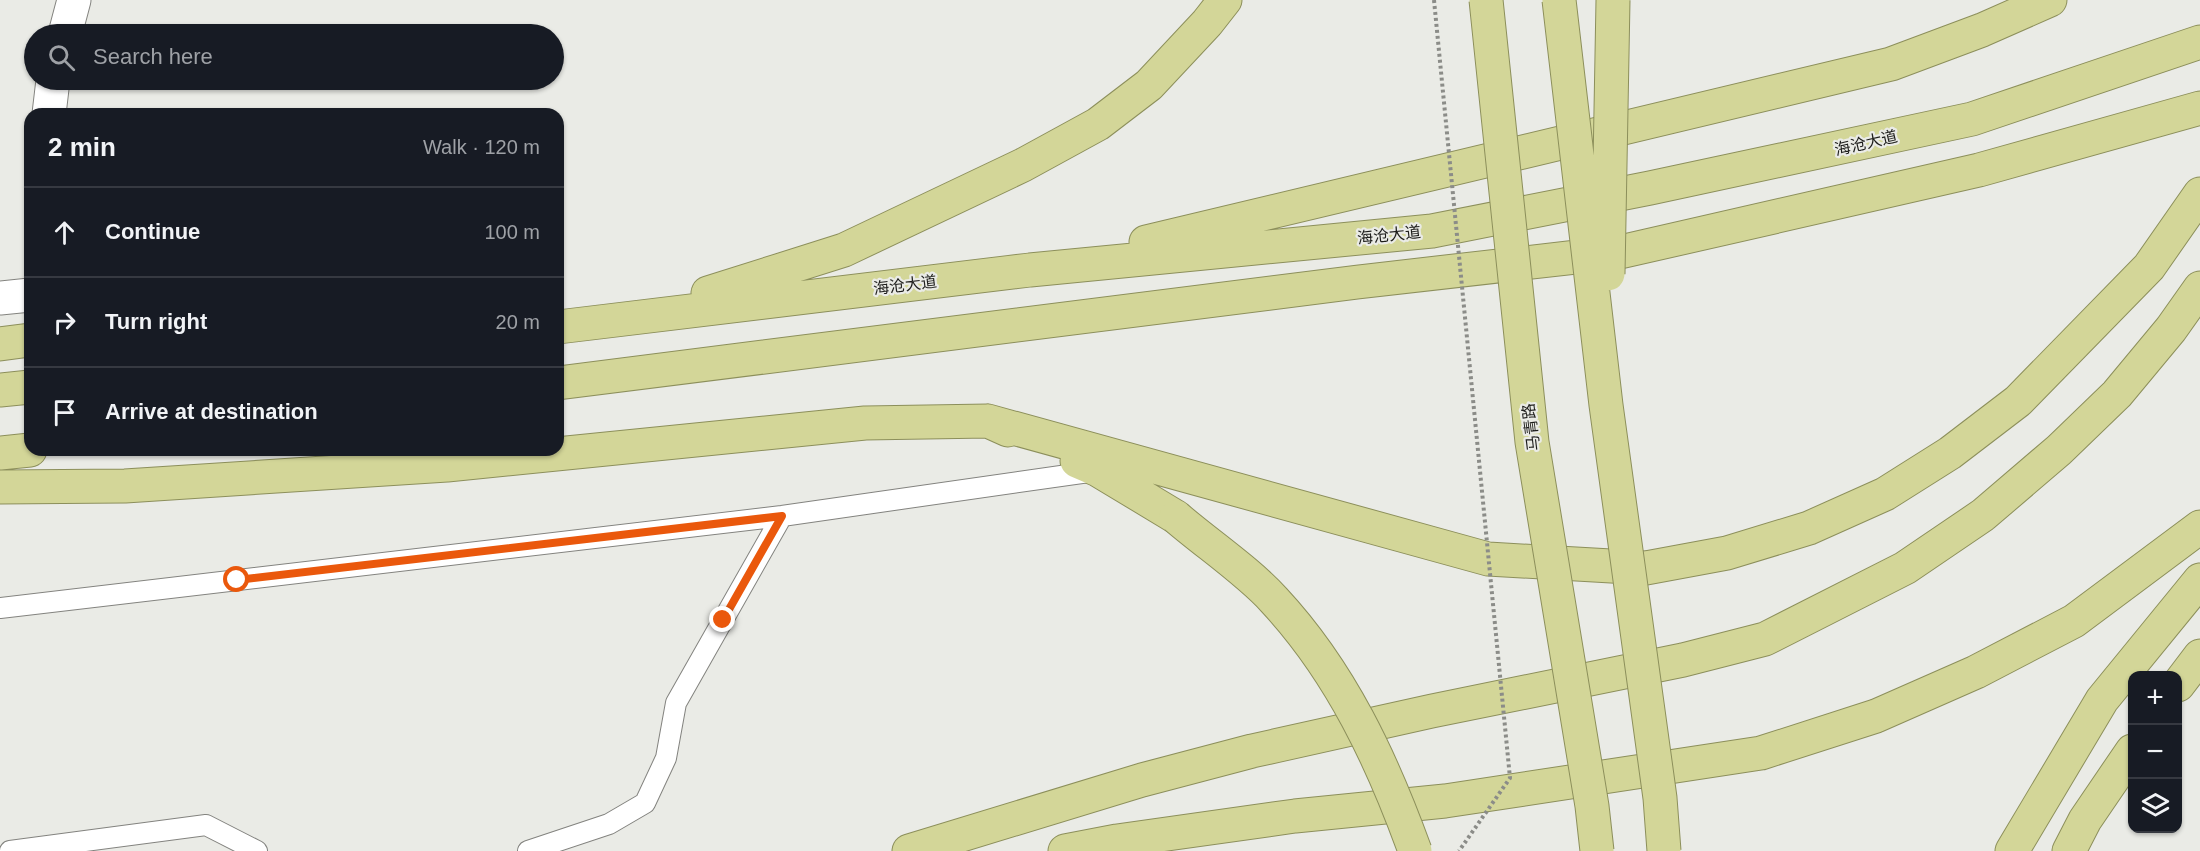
<!DOCTYPE html>
<meta charset="utf-8">
<style>
:root{--surface:#171b24;--page:#242831;--text:#f1f3f6;--muted:#9ea1a6;--line:#363941}
body{margin:0;font-family:Arial,"Noto Sans SC",sans-serif;background:var(--page);color:var(--text)}
.controls{position:absolute;right:18px;bottom:18px;display:grid;overflow:hidden;border-radius:12px;box-shadow:0 2px 4px #0004}
.controls button{width:54px;height:54px;display:grid;place-items:center;padding:0;border:0;border-bottom:2px solid var(--line);background:var(--surface);color:var(--text);font:30px sans-serif}
.stop{position:absolute;width:18px;height:18px;margin:-14px;border:4px solid #ea580c;border-radius:50%;background:#fff}
.stop.end{background:#ea580c;border-color:#fff;box-shadow:0 2px 6px #0008}
.list{margin:0;padding:0;list-style:none}
h2{display:flex;justify-content:space-between;align-items:center;height:78px;margin:0;padding:0 24px;font-size:26px}
h2 small{font-size:20px;font-weight:400;color:var(--muted)}
.list li{display:grid;grid-template-columns:39px 1fr auto;gap:18px;align-items:center;box-sizing:border-box;height:90px;padding:0 24px;border-top:2px solid var(--line)}
.list b{display:block;font-size:22px;white-space:nowrap}
.list em{font-size:20px;font-style:normal;color:var(--muted)}
.icon{flex:none;width:33px;height:33px;fill:none;stroke:currentColor;stroke-width:2;stroke-linecap:round;stroke-linejoin:round}
.map{position:relative;flex:none;width:2200px;height:851px;overflow:hidden}
.search{position:absolute;background:var(--surface);box-shadow:0 2px 4px #0004;left:24px;top:24px;width:540px;height:66px;display:flex;align-items:center;gap:15px;box-sizing:border-box;padding:0 21px;border-radius:33px;color:var(--muted);font-size:22px}
.panel{position:absolute;background:var(--surface);box-shadow:0 2px 4px #0004;left:24px;top:108px;width:540px;height:348px;border-radius:18px}
.map>svg:first-child{display:block}
.lines{fill:none;stroke-linecap:round;stroke-linejoin:round}
.service-casing{stroke:#83837f;stroke-width:22}
.minor-casing{stroke:#83837f;stroke-width:35}
.trunk-casing{stroke:#8c8f5b;stroke-width:35}
.service{stroke:#fff;stroke-width:20}
.minor{stroke:#fff;stroke-width:33}
.trunk{stroke:#d3d698;stroke-width:33}
.trunk-bridge-casing{stroke:#8c8f5b;stroke-width:35;stroke-linecap:butt}
.path-bridge{stroke:#8b8c88;stroke-width:4;stroke-dasharray:3 3;stroke-linecap:butt}
.trunk-bridge{stroke:#d3d698;stroke-width:33}
.route{stroke:#ea580c;stroke-width:8}
.labels{text-anchor:middle;dominant-baseline:central;stroke-width:4.5;stroke-linejoin:round;paint-order:stroke}
.street-label{font-size:16px;fill:#1d1d1b;stroke:#eaebe6}
</style>
<div class="map">
<svg width="2200" height="851" viewBox="0 0 2200 851">
<rect width="100%" height="100%" fill="#eaebe6"/>
<g class="lines">
<defs>
<path id="service" d="M0,608L782,516L1096,471
M10,851L206,825L257,851
M528,851L609,824L645,803L666,758L676,703L782,516"/>
<path id="minor" d="M65,34L74,0
M49,114L53,80
M0,298L30,295"/>
<path id="trunk" d="M1146,242L1891,64L1982,30L2050,0
M708,293L844,250L1023,165L1098,124L1149,85L1207,23L1225,0
M558,327L1030,270L1432,231L1650,188L1972,119L2200,42
M0,344L30,340
M558,383L1358,282L1620,252L1979,170L2200,108
M0,390L30,387
M988,421L1488,559L1646,568L1727,553L1809,528L1885,494L1950,453L2018,401L2149,267L2200,194
M0,453L30,450
M1077,461L1098,470L1176,517
M0,487L125,486L447,465L865,423L988,421L1008,430
M2178,685L2200,656
M909,851L1142,780L1252,751L1432,711L1683,660L1765,639L1905,568L1983,515L2059,450L2117,394L2171,329L2200,288
M1065,851L1117,841L1295,816L1445,801L1761,753L1876,716L1976,672L2074,621L2200,527
M2012,851L2102,700L2200,580
M2069,851L2085,820L2132,751"/>
</defs>
<use href="#service" class="service-casing"/>
<use href="#minor" class="minor-casing"/>
<use href="#trunk" class="trunk-casing"/>
<use href="#service" class="service"/>
<use href="#minor" class="minor"/>
<use href="#trunk" class="trunk"/>
<defs>
<path id="trunk-bridge" d="M1486,0L1532,442L1592,806L1597,851
M1559,0L1606,405L1660,798L1664,851
M1608,274L1613,0
M1176,517C1206,543 1249,572 1274,600C1341,672 1382,760 1415,851"/>
</defs>
<use href="#trunk-bridge" class="trunk-bridge-casing"/>
<path class="path-bridge" d="M1434,0L1510,778L1459,851"/>
<use href="#trunk-bridge" class="trunk-bridge"/>
</g>
<g class="lines">
<path class="route" d="M237,580L782,516L723,620"/>
</g>
<g class="labels">
<g class="street-label">
<text transform="translate(1866 143) rotate(-13)">海沧大道</text>
<text transform="translate(1389 235) rotate(-6)">海沧大道</text>
<text transform="translate(905 285) rotate(-7)">海沧大道</text>
<text transform="translate(1531 427) rotate(-97)">马青路</text>
</g>
</g>
</svg>
<div class="controls">
<button>+</button>
<button>−</button>
<button><svg class="icon" aria-label="layers" viewBox="0 0 24 24"><path d="M12 4l9 5-9 5-9-5zM3 14l9 5 9-5"/></svg></button>
</div>
<div class="stop" style="left:237px;top:580px"></div>
<div class="stop end" style="left:723px;top:620px"></div>
<div class="search"><svg class="icon" aria-label="search" viewBox="0 0 24 24"><circle cx="10" cy="10" r="6"/><path d="M15 15l6 6"/></svg>Search here</div>
<section class="panel">
<h2>2 min<small>Walk · 120 m</small></h2>
<ul class="list">
<li><svg class="icon" aria-label="ahead" viewBox="0 0 24 24"><path d="M12 20V5M6 11l6-6 6 6"/></svg><div><b>Continue</b></div><em>100 m</em></li>
<li><svg class="icon" aria-label="right" viewBox="0 0 24 24"><path d="M7 20v-9h11M14 6l5 5-5 5"/></svg><div><b>Turn right</b></div><em>20 m</em></li>
<li><svg class="icon" aria-label="arrive" viewBox="0 0 24 24"><path d="M6 21V4h12l-3 4 3 4H6"/></svg><div><b>Arrive at destination</b></div></li>
</ul>
</section>
</div>
